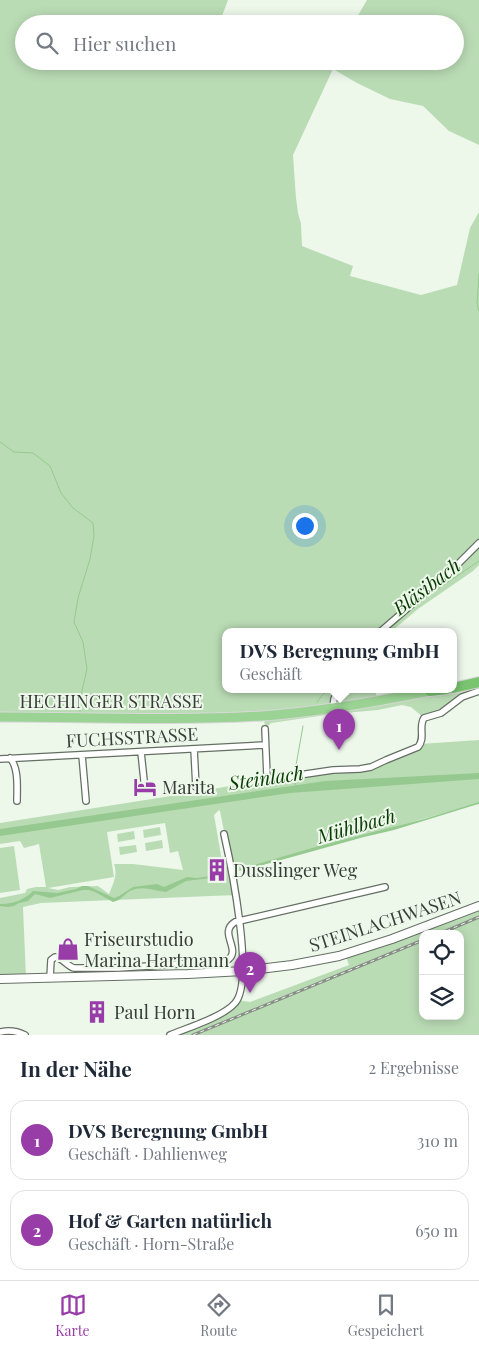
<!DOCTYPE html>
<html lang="de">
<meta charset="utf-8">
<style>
:root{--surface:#fff;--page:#f6f6f7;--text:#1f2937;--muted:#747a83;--line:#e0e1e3;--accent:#983da8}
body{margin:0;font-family:"Playfair Display",serif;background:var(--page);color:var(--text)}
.controls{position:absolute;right:15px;bottom:15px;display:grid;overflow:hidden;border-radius:10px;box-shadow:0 2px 12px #0003}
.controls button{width:45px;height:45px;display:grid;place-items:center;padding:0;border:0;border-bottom:1px solid var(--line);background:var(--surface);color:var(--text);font:25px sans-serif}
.you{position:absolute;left:304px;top:525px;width:18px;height:18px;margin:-12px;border:4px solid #fff;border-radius:50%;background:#1a73e8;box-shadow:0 0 0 8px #1a73e833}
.badge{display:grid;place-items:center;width:32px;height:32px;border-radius:50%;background:var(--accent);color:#fff;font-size:16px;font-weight:700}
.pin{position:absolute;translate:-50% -41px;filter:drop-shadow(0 1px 2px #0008)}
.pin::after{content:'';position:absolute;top:26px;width:18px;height:15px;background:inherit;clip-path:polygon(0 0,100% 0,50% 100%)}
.popup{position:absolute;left:222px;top:628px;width:235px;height:65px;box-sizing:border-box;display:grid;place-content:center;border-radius:10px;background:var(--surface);filter:drop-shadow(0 1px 4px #0005);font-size:16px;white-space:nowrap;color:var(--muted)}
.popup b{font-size:19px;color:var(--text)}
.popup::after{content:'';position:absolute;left:50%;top:100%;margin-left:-10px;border:10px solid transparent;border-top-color:var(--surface)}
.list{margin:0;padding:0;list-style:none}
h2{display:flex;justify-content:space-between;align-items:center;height:65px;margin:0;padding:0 20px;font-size:21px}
h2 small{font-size:16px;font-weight:400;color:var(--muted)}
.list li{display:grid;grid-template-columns:32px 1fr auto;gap:15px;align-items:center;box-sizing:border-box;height:80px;margin:0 10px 10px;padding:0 10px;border:1px solid var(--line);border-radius:15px}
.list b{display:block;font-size:19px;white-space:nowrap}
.list p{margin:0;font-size:16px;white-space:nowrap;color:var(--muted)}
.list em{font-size:16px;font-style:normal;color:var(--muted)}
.icon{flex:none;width:28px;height:28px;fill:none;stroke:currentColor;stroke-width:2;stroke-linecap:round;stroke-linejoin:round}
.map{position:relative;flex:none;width:479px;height:1035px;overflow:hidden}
.search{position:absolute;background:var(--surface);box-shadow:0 2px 12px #0003;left:15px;right:15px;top:15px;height:55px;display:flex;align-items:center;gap:12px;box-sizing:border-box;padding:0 18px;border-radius:28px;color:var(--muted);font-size:19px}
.sheet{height:245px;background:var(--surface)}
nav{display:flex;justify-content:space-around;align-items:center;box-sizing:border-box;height:70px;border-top:1px solid var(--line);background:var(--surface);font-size:14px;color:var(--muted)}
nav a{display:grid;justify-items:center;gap:2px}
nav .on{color:var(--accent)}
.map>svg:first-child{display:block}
.green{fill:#badcb5;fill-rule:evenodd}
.water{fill:#96c98f}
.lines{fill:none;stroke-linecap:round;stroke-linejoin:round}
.stream{stroke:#96c98f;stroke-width:1}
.minor-casing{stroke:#656f64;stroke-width:8}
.tertiary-casing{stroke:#656f64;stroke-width:10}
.primary-casing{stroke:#d7d8d7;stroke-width:11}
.trunk-casing{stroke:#d7d8d7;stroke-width:12}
.minor{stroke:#fff;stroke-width:5.5}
.tertiary{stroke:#fff;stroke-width:8}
.primary{stroke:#9bd394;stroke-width:9}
.trunk{stroke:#7ac470;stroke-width:10}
.rail-casing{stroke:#878e86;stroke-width:3}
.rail{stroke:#edf8eb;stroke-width:1;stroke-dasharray:4;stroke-linecap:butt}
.labels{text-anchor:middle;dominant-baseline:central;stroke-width:4;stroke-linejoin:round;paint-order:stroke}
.street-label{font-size:18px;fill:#393d38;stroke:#edf8eb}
.poi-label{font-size:18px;fill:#393d38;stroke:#edf8eb;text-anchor:start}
.water-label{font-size:19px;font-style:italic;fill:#073b01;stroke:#edf8eb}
</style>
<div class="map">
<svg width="479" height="1035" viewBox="0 0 479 1035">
<rect width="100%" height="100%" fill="#edf8eb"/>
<path class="green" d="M0,0H228L219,24H24V61H455V24H353L367,0H479V145L449,131L423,106L390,99L357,83L333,69L293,155L296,198L298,213L301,224L302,246L353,266L350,276L421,295L457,285L470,228L479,212V565L473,571L418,609L392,631H225V689H375L377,698L479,684V691L466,695L445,710L424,718L411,707L402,705L378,710L333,714L271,723L265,729L264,716L309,708C205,717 104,713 0,712Z
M479,740V803L232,873L236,895L41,903L23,907L26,978L0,979V898L25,893L27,889L36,887H46L39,844L24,848L20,841L0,844V823L196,792L269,779L360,769L420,744ZM219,810L220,811L231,867H223L214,815ZM165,823L170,853L178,851L183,870L133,864H114C118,875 113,884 109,894L98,886L70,887L58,890L48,888L114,877L107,832Z
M160,827L161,835L144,838L143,830Z
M134,831L135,839L118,842L117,834Z
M162,840L163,848L146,851L145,843Z
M136,845L137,852L120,855L119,847Z
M14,846L20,890L0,893V848Z
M479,906V1035H170L219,1015L237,1000L250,1002L349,965L345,954ZM423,934H460V1016H423Z"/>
<path class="water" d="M479,773V779L290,793L0,836V829L325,781Z
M479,802V804L475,805L394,830L364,837L241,871L240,869L319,846L424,819Z
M223,874L224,876L219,877L186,881L166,892C153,891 144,885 130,891C123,895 122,900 113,902L95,892L89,890H83L50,898L35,894L28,901L19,903L14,906L8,907L0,906V904C13,904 24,900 33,891L57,893L76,889L82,886H88L114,898L119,896L133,887L157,884L164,887L187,877L197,878Z"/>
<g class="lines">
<path class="stream" d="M479,274L477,303L479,311
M0,442L14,452L33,453L50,466L61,493L73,508L93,523L94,536L90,559L78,598L74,622L83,642L87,669L80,699
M388,631L423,599L479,561
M317,702L324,693L332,691
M80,712V702
M295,771L303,726
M295,780L296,786"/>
<defs>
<path id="minor" d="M381,631L453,569L479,543
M333,708L334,699L339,689
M265,729L267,776L269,779L279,778L333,770L360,769L371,767L386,760L418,747C426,738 418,727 424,718L441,713L462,697L479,691
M194,749L196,787
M141,752L145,790
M82,755L86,801
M10,758C19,768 17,788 17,801
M0,759L265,745
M50,978L51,960L55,957C63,958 67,966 74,968H118L226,961C244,951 217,933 235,922L385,887
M0,1032C9,1030 17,1031 25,1035
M170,1035C187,1028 223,1017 235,1003C255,981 231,865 224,834"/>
<path id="tertiary" d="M0,979L188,974L243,971L292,965L339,956L392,939L479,906"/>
<path id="primary" d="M0,717C87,717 175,721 262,716C318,712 375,702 430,691"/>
<path id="trunk" d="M453,688L479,682
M430,691L447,689"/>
</defs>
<use href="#minor" class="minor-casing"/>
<use href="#tertiary" class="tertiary-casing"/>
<use href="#primary" class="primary-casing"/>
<use href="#trunk" class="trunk-casing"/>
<use href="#minor" class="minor"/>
<use href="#tertiary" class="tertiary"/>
<use href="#primary" class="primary"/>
<use href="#trunk" class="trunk"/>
<defs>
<path id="rail" d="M439,934L479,917
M193,1035L423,940"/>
</defs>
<use href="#rail" class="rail-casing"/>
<use href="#rail" class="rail"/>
</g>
<defs>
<symbol id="hotel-bare" viewBox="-9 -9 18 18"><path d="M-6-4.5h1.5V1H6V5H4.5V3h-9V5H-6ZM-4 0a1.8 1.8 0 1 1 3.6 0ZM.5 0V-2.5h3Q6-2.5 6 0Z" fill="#983da8" stroke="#edf8eb" stroke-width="2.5" paint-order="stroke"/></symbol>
<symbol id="building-bare" viewBox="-9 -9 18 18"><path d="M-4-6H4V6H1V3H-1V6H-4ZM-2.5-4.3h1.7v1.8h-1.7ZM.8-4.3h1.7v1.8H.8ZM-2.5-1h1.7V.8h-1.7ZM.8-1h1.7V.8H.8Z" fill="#983da8" stroke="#edf8eb" stroke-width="2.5" paint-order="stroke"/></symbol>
<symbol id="shop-bare" viewBox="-9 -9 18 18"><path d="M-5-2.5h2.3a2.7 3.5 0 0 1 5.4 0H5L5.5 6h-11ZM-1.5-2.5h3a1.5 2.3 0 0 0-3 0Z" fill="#983da8" stroke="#edf8eb" stroke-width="2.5" paint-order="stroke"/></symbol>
</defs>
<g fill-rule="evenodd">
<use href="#hotel-bare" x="129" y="771" width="32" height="32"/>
<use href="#building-bare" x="201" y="854" width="32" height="32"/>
<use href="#shop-bare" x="52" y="933" width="32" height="32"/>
<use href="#building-bare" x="81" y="996" width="32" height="32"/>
</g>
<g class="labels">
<g class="street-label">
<text x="111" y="701">HECHINGER STRASSE</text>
<text transform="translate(132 737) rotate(-3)">FUCHSSTRASSE</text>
<text transform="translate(385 921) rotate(-18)">STEINLACHWASEN</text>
</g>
<g class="poi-label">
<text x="162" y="787">Marita</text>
<text x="233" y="870">Dusslinger Weg</text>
<text x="84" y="939">Friseurstudio<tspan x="84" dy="21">Marina Hartmann</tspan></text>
<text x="114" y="1012">Paul Horn</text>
</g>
<g class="water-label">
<text transform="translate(426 586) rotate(-37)">Bläsibach</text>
<text transform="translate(266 777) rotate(-8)">Steinlach</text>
<text transform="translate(356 825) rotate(-16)">Mühlbach</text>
</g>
</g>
</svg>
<div class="controls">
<button><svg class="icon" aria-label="locate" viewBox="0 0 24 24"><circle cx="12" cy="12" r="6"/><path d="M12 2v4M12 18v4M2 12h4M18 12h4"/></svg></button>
<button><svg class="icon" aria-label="layers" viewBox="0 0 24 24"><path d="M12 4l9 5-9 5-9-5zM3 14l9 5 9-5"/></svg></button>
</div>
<div class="you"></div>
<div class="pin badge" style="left:339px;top:750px">1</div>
<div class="popup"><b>DVS Beregnung GmbH</b>Geschäft</div>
<div class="pin badge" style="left:250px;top:993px">2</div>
<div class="search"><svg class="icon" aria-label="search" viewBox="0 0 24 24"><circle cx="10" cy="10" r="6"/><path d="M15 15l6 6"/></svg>Hier suchen</div>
</div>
<section class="sheet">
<h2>In der Nähe<small>2 Ergebnisse</small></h2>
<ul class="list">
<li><span class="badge">1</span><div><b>DVS Beregnung GmbH</b><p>Geschäft · Dahlienweg</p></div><em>310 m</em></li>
<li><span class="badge">2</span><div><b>Hof &amp; Garten natürlich</b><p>Geschäft · Horn-Straße</p></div><em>650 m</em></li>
</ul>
</section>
<nav>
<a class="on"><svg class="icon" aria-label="map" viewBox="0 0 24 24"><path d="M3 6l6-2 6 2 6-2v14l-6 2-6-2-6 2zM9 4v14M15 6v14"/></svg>Karte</a>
<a><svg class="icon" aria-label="directions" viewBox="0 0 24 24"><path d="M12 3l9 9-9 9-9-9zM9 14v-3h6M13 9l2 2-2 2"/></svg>Route</a>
<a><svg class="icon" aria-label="saved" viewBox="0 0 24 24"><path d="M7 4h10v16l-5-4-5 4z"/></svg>Gespeichert</a>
</nav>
